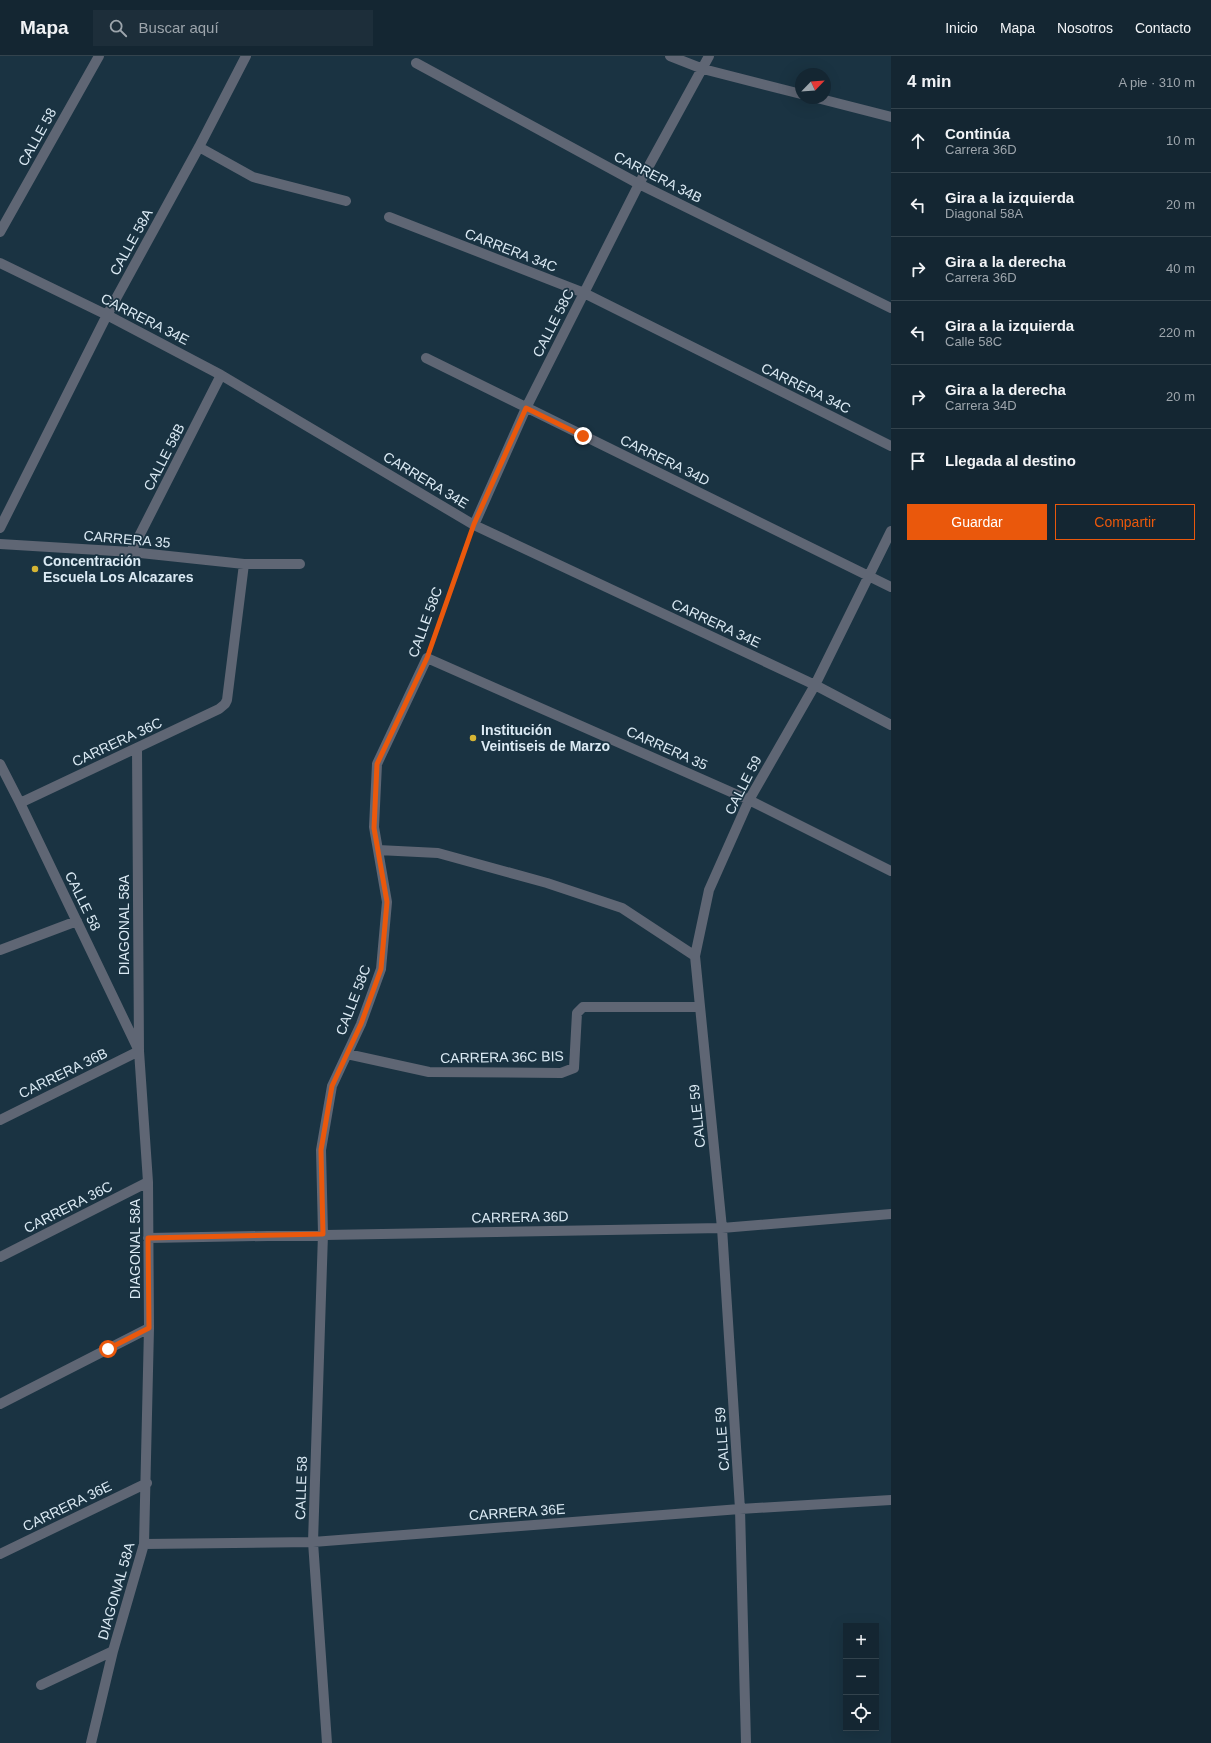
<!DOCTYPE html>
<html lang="es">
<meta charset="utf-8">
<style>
:root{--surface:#142632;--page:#1d2e3a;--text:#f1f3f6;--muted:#9da5ac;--line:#33434d;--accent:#ea580c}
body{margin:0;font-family:Arial,sans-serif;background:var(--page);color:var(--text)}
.controls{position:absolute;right:12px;bottom:12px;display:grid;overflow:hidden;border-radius:0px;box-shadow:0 4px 16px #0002}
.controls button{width:36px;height:36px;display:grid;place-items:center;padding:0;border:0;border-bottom:1px solid var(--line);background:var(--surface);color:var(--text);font:20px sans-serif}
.compass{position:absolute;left:795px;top:12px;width:36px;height:36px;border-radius:50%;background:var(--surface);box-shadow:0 4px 16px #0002;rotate:65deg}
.stop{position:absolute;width:12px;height:12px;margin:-9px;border:3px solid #ea580c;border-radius:50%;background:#fff}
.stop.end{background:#ea580c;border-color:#fff;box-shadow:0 1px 4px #0008}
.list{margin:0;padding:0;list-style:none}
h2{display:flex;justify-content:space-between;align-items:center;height:52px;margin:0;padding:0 16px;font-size:17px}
h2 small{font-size:13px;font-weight:400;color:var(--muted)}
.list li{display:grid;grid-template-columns:26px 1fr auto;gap:12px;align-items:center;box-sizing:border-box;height:64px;padding:0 16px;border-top:1px solid var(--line)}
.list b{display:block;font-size:15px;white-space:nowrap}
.list p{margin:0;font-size:13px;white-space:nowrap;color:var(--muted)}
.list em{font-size:13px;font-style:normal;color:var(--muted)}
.actions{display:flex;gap:8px;padding:12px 16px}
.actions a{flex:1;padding:9px 0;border:1px solid var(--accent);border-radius:0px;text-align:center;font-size:14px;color:var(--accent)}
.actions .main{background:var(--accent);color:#fff}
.icon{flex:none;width:22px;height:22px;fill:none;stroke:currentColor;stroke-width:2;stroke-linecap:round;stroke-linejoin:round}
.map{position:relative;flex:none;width:891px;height:1687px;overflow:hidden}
header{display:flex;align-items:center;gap:24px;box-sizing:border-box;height:56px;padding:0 20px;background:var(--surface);border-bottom:1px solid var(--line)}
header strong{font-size:19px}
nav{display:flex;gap:22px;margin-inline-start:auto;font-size:14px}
.search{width:280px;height:36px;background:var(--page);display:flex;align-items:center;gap:10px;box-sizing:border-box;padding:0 14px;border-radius:0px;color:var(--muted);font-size:15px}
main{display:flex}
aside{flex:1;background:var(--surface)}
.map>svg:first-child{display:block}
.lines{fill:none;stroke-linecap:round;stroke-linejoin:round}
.path{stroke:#8396a3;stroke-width:2.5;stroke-dasharray:2 3;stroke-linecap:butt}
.minor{stroke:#5f6674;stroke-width:10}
.route{stroke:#ea580c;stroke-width:5}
.poi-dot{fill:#d6b534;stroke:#1a3342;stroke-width:1.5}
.labels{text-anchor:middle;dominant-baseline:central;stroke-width:3.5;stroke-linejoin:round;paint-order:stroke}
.street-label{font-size:14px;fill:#dbeaf4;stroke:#1a3342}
.poi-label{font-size:14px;font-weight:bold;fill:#dbeaf4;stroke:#1a3342;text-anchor:start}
</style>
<header>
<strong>Mapa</strong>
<div class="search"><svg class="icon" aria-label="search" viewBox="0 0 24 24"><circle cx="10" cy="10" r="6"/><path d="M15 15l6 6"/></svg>Buscar aquí</div>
<nav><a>Inicio</a><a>Mapa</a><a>Nosotros</a><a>Contacto</a></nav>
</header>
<main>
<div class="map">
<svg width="891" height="1687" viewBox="0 0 891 1687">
<rect width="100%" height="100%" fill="#1a3342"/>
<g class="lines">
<path class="path" d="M433,585L468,486"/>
<path class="minor" d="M670,0L703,13L801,38
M416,7L639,128L891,252
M817,42L891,61
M199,91L253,121L346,145
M389,161L584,237L891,390
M0,176L99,0
M0,207L107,259L221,319L474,469L815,629L891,669
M426,302L891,531
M474,469L526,352L639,128L709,0
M0,472L107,259L199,91L246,0
M0,488L131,496L244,508H300
M131,496L221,319
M0,708L20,747L139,995L0,1064
M20,747L219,653L225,648L227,644L244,508
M378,794L438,797L547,827L622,852L695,900
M0,894L77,865
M347,998L429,1016L561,1017L574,1012L577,957L583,951H700
M148,1182L722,1172L891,1158
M0,1201L148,1126
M0,1348L149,1272
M144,1488L313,1486L740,1453L891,1444
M0,1498L147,1427
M41,1629L113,1595
M91,1687L113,1595L144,1488L149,1272L148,1126L139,995L137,692
M327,1687L313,1486L323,1178L321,1094L332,1030L361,968L381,913L387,846L374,771L377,708L427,602L749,744L891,815
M746,1687L740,1453L722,1172L695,900L709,834L749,744L815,629L891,475"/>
</g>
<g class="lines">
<path class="route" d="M108,1293L149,1272L148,1182L323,1178L321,1094L332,1030L361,968L381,913L387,846L374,772L377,708L427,602L474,468L526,352L583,380"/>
</g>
<g class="poi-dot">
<circle cx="35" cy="513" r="4"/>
<circle cx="473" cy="682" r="4"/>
</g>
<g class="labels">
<g class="street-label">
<text transform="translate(37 81) rotate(-61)">CALLE 58</text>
<text transform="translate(658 121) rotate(27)">CARRERA 34B</text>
<text transform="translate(131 186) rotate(-61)">CALLE 58A</text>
<text transform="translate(511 194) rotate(21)">CARRERA 34C</text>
<text transform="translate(145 263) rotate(27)">CARRERA 34E</text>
<text transform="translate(553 267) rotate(-63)">CALLE 58C</text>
<text transform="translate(806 332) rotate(26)">CARRERA 34C</text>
<text transform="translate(164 401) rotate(-63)">CALLE 58B</text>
<text transform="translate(665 404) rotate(26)">CARRERA 34D</text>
<text transform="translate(426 424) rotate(31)">CARRERA 34E</text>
<text transform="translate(127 483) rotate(5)">CARRERA 35</text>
<text transform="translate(425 566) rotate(-70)">CALLE 58C</text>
<text transform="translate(716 567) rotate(25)">CARRERA 34E</text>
<text transform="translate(117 686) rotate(-25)">CARRERA 36C</text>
<text transform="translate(667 692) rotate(24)">CARRERA 35</text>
<text transform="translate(743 729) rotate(-63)">CALLE 59</text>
<text transform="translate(83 845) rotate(64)">CALLE 58</text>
<text transform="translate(124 869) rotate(-90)">DIAGONAL 58A</text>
<text transform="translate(353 944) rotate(-69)">CALLE 58C</text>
<text transform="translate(502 1001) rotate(-1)">CARRERA 36C BIS</text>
<text transform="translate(63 1017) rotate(-26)">CARRERA 36B</text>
<text transform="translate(697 1060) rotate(-96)">CALLE 59</text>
<text transform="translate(68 1151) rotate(-27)">CARRERA 36C</text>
<text transform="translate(520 1161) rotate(-1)">CARRERA 36D</text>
<text transform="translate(135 1193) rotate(-90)">DIAGONAL 58A</text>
<text transform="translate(722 1383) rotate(-94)">CALLE 59</text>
<text transform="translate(301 1432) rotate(-88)">CALLE 58</text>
<text transform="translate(67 1450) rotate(-26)">CARRERA 36E</text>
<text transform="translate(517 1456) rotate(-4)">CARRERA 36E</text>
<text transform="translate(116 1535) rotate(-74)">DIAGONAL 58A</text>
</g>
<g class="poi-label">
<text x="43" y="505">Concentración<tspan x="43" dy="16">Escuela Los Alcazares</tspan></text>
<text x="481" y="674">Institución<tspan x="481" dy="16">Veintiseis de Marzo</tspan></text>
</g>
</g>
</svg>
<div class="controls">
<button>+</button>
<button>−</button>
<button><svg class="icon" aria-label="locate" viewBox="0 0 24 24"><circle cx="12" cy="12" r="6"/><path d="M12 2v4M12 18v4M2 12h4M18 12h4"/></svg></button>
</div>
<svg class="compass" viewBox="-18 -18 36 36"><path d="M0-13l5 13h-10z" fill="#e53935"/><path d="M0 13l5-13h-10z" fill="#9da5ac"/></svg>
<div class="stop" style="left:108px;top:1293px"></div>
<div class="stop end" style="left:583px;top:380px"></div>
</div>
<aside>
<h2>4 min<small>A pie · 310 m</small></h2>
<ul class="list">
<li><svg class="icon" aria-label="ahead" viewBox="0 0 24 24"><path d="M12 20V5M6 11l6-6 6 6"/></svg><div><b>Continúa</b><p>Carrera 36D</p></div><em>10 m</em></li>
<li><svg class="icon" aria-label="left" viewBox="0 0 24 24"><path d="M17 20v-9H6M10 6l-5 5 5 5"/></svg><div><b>Gira a la izquierda</b><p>Diagonal 58A</p></div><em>20 m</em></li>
<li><svg class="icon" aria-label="right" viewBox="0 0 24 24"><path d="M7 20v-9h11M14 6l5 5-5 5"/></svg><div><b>Gira a la derecha</b><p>Carrera 36D</p></div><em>40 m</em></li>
<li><svg class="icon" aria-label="left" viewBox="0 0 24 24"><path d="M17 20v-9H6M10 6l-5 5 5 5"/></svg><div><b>Gira a la izquierda</b><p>Calle 58C</p></div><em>220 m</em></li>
<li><svg class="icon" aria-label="right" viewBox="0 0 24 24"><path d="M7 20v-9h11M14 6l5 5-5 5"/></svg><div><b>Gira a la derecha</b><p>Carrera 34D</p></div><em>20 m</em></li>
<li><svg class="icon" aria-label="arrive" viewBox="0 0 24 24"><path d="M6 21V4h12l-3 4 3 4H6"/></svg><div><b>Llegada al destino</b></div></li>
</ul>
<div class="actions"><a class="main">Guardar</a><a>Compartir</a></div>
</aside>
</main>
